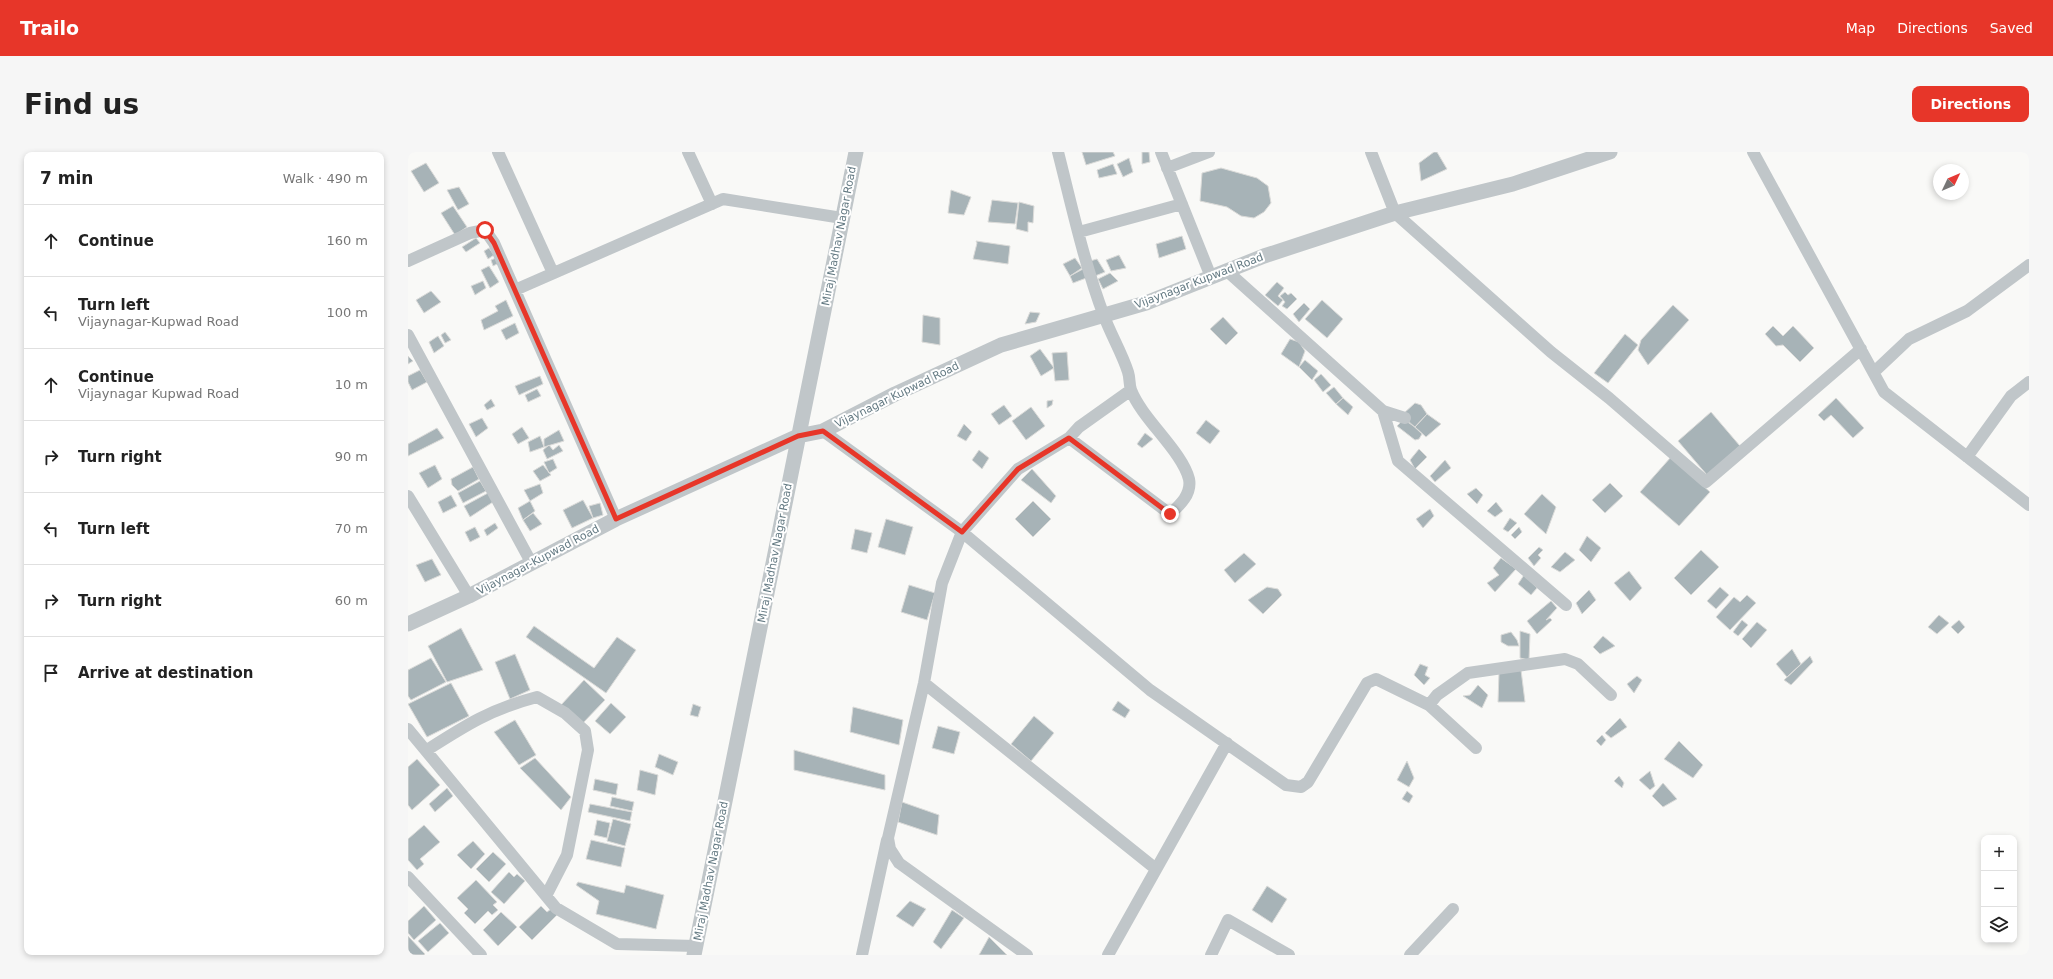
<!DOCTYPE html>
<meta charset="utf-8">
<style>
:root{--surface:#fff;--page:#f6f6f6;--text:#222;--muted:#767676;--line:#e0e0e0;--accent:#e73629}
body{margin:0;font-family:"DejaVu Sans",sans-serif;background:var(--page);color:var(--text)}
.controls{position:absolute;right:12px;bottom:12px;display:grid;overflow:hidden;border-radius:8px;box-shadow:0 2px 6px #0003}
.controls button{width:36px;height:36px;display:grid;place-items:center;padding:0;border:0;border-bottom:1px solid var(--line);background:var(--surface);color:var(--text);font:20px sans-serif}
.compass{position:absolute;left:1525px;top:12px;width:36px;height:36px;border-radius:50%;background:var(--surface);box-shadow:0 2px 6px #0003;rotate:46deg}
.stop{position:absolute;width:12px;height:12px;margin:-9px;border:3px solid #e73629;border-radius:50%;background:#fff}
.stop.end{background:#e73629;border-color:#fff;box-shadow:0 1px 4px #0008}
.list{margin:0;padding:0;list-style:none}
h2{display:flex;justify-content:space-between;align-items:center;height:52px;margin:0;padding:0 16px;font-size:17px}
h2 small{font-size:13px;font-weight:400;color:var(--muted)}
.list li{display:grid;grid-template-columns:26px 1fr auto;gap:12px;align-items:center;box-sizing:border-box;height:72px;padding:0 16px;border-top:1px solid var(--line)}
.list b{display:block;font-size:15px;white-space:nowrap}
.list p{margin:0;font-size:13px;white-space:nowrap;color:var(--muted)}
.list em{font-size:13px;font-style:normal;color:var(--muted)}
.icon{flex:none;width:22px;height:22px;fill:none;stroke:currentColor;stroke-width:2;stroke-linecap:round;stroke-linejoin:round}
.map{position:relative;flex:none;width:1621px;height:803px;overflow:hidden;border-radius:8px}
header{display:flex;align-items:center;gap:24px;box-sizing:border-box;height:56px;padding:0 20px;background:var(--accent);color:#fff}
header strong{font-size:19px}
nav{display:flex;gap:22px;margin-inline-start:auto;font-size:14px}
.intro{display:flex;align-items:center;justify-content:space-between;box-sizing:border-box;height:96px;padding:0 24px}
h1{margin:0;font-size:28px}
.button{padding:10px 18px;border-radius:8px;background:var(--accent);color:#fff;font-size:14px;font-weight:700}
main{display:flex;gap:24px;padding:0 24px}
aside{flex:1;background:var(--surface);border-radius:8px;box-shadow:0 2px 6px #0003}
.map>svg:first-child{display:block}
.building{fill:#a7b3b7;stroke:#dbdbd9}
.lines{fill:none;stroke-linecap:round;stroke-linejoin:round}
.minor{stroke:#c0c6c9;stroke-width:12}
.tertiary{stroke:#c0c6c9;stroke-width:15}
.route{stroke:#e73629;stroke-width:5}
.labels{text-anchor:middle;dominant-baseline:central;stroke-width:4;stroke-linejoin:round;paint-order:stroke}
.street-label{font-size:11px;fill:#647a83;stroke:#fff}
</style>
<header>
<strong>Trailo</strong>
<nav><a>Map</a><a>Directions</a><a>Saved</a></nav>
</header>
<div class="intro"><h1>Find us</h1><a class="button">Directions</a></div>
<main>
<aside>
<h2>7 min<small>Walk · 490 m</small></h2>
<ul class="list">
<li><svg class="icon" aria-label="ahead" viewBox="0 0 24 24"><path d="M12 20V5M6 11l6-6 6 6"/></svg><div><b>Continue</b></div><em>160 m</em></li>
<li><svg class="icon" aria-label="left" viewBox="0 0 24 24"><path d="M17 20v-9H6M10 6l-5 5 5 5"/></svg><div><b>Turn left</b><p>Vijaynagar-Kupwad Road</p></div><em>100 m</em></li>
<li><svg class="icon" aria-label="ahead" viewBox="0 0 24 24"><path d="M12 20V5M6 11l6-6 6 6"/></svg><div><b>Continue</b><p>Vijaynagar Kupwad Road</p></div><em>10 m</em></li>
<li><svg class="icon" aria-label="right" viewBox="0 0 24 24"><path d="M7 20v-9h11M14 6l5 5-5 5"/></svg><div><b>Turn right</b></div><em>90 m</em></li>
<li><svg class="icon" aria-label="left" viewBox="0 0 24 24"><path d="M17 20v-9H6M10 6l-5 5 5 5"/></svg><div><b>Turn left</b></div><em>70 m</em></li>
<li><svg class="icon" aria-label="right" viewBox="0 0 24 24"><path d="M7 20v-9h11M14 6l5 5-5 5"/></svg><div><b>Turn right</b></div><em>60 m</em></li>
<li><svg class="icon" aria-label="arrive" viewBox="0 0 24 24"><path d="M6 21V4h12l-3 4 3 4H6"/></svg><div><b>Arrive at destination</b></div></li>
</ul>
</aside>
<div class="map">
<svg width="1621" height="803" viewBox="0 0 1621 803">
<rect width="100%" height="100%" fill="#f9f9f7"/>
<path class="building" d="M674,0H705L707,4L678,13Z
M734,0H741L742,10L734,12Z
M1026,0H1029L1039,17L1013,29L1011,11Z
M721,6L725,20L715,25L709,12Z
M18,11L31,31L16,40L3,19Z
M705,12L709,22L691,26L689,18Z
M813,16L849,26L860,34L863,51L856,60L846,66L833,64L819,55L792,49L794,21Z
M51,35L61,52L50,58L39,38Z
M543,38L563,45L556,63L540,61Z
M584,48L610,51L607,72L580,70Z
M611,50L626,54L625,71L620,70V80L608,77Z
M45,54L59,75L47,83L33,61Z
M774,84L778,97L751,106L748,92Z
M68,86L72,91L58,100L54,95Z
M568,89L602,94L600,112L565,107L569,91Z
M81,96L86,103L80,107L76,99Z
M711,103L718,116L703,119L698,108Z
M88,106L91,111L85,114L83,108Z
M667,106L674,116L662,124L655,112Z
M689,107L697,120L687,124L682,109Z
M81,114L91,130L82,136L73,118Z
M675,117L681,125L665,131L662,124Z
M702,121L710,129L695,137L690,127Z
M75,129L78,136L67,143L63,134Z
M869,130L876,136L870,144L875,148L870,154L857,143Z
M23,139L33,150L16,161L8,148Z
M877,140L880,143L883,141L889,147L879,157L874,154L877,150L872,144Z
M98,148L105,164L76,178L73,168L90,159L87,154Z
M914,148L935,167L919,186L897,167Z
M896,151L902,157L891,170L885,162Z
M1265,153L1281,168L1240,213L1230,198L1233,188Z
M622,160L632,161L628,170L617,172Z
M515,163L532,166V193L514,190Z
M815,165L830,181L818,193L802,177Z
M107,171L111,181L98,188L93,178Z
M1365,174L1375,184L1385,174L1406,196L1392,210L1375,193L1368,194L1357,182Z
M37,180L43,188L37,191L33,183Z
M1217,182L1230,193L1200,231L1186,221Z
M30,184L36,194L26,201L21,190Z
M882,187L891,190L897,199L891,215L873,202Z
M632,197L646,216L633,224L622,204Z
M659,200L661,228L647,229L644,201Z
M0,204L5,209L0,212Z
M897,208L910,219L904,228L891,215Z
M12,218L19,230L4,238L0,230V224Z
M913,222L923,233L915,240L906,228Z
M132,224L135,232L111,243L107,234Z
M926,235L935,246L928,252L918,241Z
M129,237L133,244L120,250L117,243Z
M935,246L945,255L940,263L928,252Z
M1428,246L1456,276L1445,286L1423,263L1416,269L1410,263Z
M83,247L87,254L79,258L76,253Z
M645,248L644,253L639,256V249Z
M1007,251L1013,253L1019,262L1007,275L998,269L995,262Z
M596,253L604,264L591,273L583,262Z
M623,255L637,274L618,288L604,269Z
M1303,260L1332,294L1299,323L1270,289Z
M1019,262L1033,272L1018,285L1007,275Z
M74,266L80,276L68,285L61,272Z
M997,266L1014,282L1011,287L1007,288L989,274Z
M798,268L812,279L802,292L788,281Z
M556,272L564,280L558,289L549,284Z
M114,275L121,286L110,292L104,282Z
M29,276L36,286L0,304V292Z
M151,278L156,289L136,295V287Z
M737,281L745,287L734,296L729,292Z
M132,284L136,295L122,300L120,290Z
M141,293L145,298L151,293L155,299L139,307L135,298Z
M1011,297L1019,305L1007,317L1002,308Z
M571,298L581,306L574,317L564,308Z
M1263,305L1302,340L1271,374L1232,340Z
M145,307L149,316L141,321L136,310Z
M1037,308L1043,316L1027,330L1022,324Z
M27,313L34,327L20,336L11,321Z
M135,313L143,323L132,329L125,319Z
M65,315L71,327L50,339L44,333L43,327Z
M624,317L648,344L643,351L613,328Z
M72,329L78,339L55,351L50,341Z
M1202,331L1215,344L1197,361L1184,348Z
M132,332L135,341L122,349L116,338Z
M1068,336L1075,343L1069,352L1059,342Z
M80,341L85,350L62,365L56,354Z
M1134,342L1148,355L1138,382L1116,362Z
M43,343L49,354L35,361L30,350Z
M175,348L185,366L164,376L155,358Z
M122,349L127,359L115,368L110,356Z
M625,349L643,367L625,385L607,367Z
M1088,350L1095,359L1087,365L1079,359Z
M192,351L195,363L185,366L181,354Z
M1022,357L1026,364L1015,376L1008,367Z
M125,361L134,372L122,379L115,368Z
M1102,366L1109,371L1100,380L1095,377Z
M478,367L505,375L497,403L470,395Z
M87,371L90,376L79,384L76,378Z
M67,375L72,385L62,390L57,380Z
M1111,375L1114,380L1107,387L1103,383Z
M447,377L464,381L459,401L443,397Z
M1179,384L1193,396L1183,410L1171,398Z
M1131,395L1135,398L1130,403L1133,406L1126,414L1120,406Z
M1293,398L1311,415L1283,443L1266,426Z
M1157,400L1167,408L1152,420L1143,415Z
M836,401L848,412L827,431L816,418Z
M1093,406L1108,417L1087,440L1079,431L1091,423L1085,416Z
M24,407L33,423L17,430L8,413Z
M1221,419L1234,436L1222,449L1206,431Z
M1116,423L1129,436L1123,443L1110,432Z
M501,433L527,441L519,468L493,460Z
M859,435L870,437L874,443L855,462L840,448Z
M1312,435L1321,443L1308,457L1299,449Z
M1181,438L1188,448L1174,462L1168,451Z
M1339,443L1348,451L1322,478L1308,465L1326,445L1332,450Z
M1143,449L1149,456L1138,468L1142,466L1144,468L1129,482L1119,469Z
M1531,463L1541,471L1529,482L1520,475Z
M1334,468L1340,473L1330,484L1325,480Z
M1551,468L1557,475L1550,482L1543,475Z
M1349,470L1359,478L1343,496L1334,487Z
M126,474L186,516L209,485L228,498L198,541L118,485Z
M53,476L75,518L39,530L20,494Z
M1112,479L1122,482L1121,508L1112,506Z
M1103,480L1109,488L1111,494H1100L1093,490V483Z
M1195,484L1207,494L1192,502L1185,495Z
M1384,497L1393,512L1379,525L1368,512Z
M107,502L122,538L102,547L87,510Z
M1402,504L1405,510L1383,533L1376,528Z
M23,506L38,530L3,548L0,544V518Z
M1012,512L1020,515L1017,523L1022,526L1016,533L1006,523Z
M1113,518L1117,550H1090L1091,521Z
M1229,524L1234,528L1226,541L1219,532Z
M176,528L197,548L174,572L153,553Z
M43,531L61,564L19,585L0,552Z
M1070,533L1080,543L1074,556L1055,544L1062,543Z
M710,549L722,558L717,566L704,558Z
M203,551L218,565L202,582L187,569Z
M285,552L293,555L290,565L282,563Z
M445,555L495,568L491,593L442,580Z
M626,564L646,581L623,609L603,592Z
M1212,566L1219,575L1203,586L1197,581Z
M107,568L128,603L111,613L86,580Z
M530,574L552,580L546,602L524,596Z
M1194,583L1198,588L1193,594L1188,589Z
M1271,589L1295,613L1285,626L1256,607Z
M386,598L477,623V638L386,618Z
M251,602L270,610L265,623L247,615Z
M127,606L163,645L153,658L112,616Z
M9,607L32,633L4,658L0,653V615Z
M999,609L1006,626L1001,635L989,628Z
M232,618L250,623L247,643L229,638Z
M1242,619L1247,634L1242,638L1231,628Z
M1211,624L1216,631L1214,636L1206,629Z
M187,627L210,632L208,643L185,638Z
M1255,631L1269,647L1255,655L1244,644Z
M39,636L45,644L27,660L21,652Z
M999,639L1005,644L1001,651L994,647Z
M204,645L226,650L224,659L202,654Z
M494,650L531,663L529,683L490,670Z
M182,652L224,660L222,669L180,660Z
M205,667L223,672L217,694L199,689Z
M189,668L202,671L199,686L186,683Z
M16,673L32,690L12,707L16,712L9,718L0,708V687Z
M183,688L217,696L213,715L178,707Z
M65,689L77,702L63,717L49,703Z
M85,700L98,712L81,730L68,717Z
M101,720L106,725L109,722L117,729L96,752L83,740Z
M68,728L89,750L85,753L90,758L84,763L80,759L67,772L56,761L60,757L49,746Z
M170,730L216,741L218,733L256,743L248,777L188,762L191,749L168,733Z
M859,734L879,747L864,771L844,758Z
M502,749L518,757L505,775L488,764Z
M16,754L28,768L6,788L0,781V769Z
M133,754L139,760L143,757L149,763L124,788L111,775Z
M544,758L556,766L533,797L525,790Z
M93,760L109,775L90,794L75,778Z
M32,771L41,781L20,800L10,789Z
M0,784L17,802L16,803H0Z
M581,785L599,803H571Z"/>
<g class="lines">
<path class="minor" d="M90,0L145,121
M280,0L304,52
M650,0C664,55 676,111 696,164C703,183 714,201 720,220C722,226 721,232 723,238C734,267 774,299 781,327C784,342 772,353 762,362L661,286
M753,0L803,125
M963,0L987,61L1143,200L1201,246L1298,330L1453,197
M1345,0L1476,240L1621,353
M759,16L801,0
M671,80L774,52
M0,109L62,81L77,78L86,91L208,367
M819,119L975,259L997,266
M107,138L315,47L434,66
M0,183L124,412
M1466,220L1501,187L1559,159L1621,113
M975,259L990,309L1158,453
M415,279L554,380L742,538L878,633L893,635L900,630L959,531L968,527L1021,553L1068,596
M1559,305L1603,244L1621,230
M0,344L61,444
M516,531L748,717
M1021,553L1029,543L1060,521L1157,507L1170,512L1203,543
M0,577L148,756L209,792L288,794
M19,598C58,573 83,557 129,545L157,561L177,579L180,598L159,703L138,744
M0,725L73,803
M454,803L479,688
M619,803L491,711L482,697L480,686L516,531L534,431L554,380L610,317L661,286L671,275L723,238
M700,803L819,591
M803,803L820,768L881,803
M1002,803L1045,757"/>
<path class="tertiary" d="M0,472L61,444L208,367L390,284L415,279L487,242L593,193L738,151L856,104L987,61L1105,32L1202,0
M286,803L448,0"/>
</g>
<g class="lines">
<path class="route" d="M77,78L86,91L208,367L390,284L415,279L554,380L610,317L661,286L762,362"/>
</g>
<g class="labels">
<g class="street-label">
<text transform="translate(431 84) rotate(-79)">Miraj Madhav Nagar Road</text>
<text transform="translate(791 129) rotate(-21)">Vijaynagar Kupwad Road</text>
<text transform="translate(489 243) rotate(-26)">Vijaynagar Kupwad Road</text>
<text transform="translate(367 401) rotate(-79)">Miraj Madhav Nagar Road</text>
<text transform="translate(130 408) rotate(-28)">Vijaynagar-Kupwad Road</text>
<text transform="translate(303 719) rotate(-79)">Miraj Madhav Nagar Road</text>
</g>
</g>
</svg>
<div class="controls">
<button>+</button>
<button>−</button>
<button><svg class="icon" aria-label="layers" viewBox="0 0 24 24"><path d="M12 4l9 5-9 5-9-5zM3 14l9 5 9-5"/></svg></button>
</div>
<svg class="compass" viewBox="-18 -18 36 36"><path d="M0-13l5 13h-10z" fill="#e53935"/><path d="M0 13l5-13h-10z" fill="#767676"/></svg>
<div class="stop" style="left:77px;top:78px"></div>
<div class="stop end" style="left:762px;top:362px"></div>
</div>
</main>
